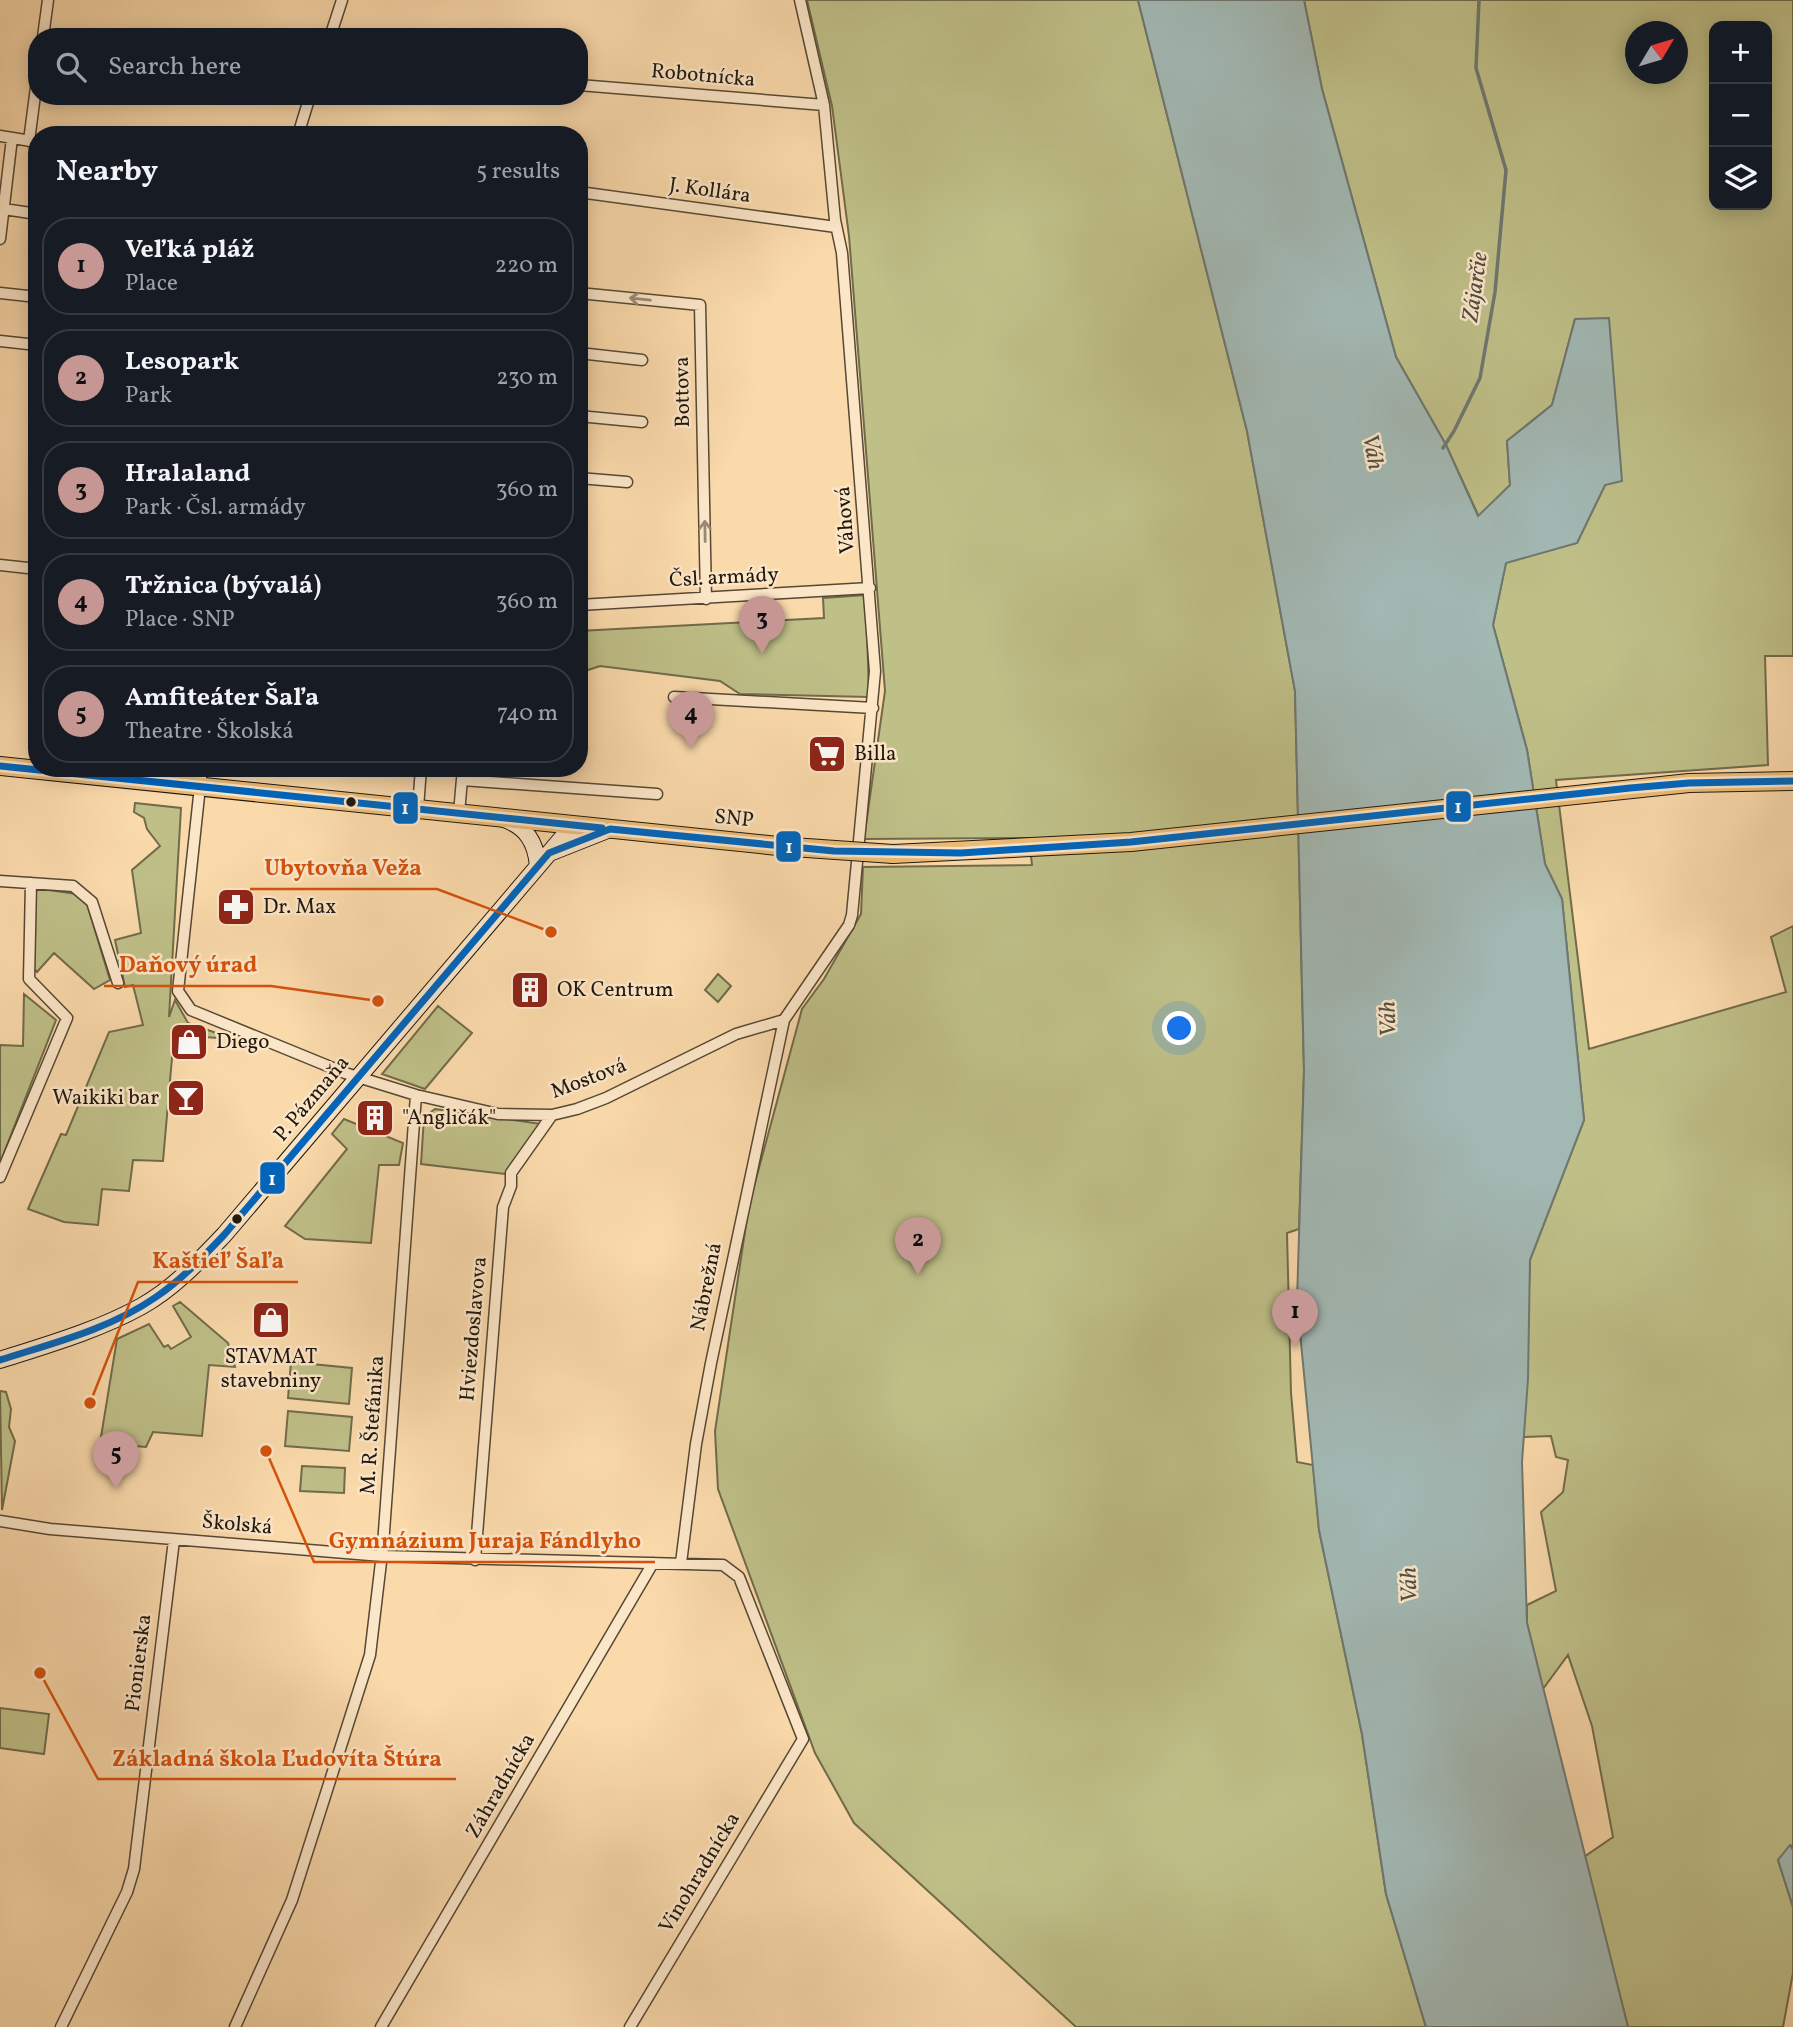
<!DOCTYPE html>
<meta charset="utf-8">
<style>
:root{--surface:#171b24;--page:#242831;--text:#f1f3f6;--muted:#9ea1a6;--line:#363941;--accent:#c59692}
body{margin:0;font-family:Vollkorn,serif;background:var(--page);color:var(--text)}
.controls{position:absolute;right:21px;top:21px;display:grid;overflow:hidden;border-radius:14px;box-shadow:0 4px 18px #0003}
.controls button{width:63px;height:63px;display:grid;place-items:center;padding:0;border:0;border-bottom:2px solid var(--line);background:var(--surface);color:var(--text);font:35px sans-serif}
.compass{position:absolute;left:1625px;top:21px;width:63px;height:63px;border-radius:50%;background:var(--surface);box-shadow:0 4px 18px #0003;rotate:52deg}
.you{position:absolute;left:1180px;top:1029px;width:24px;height:24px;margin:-18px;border:5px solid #fff;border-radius:50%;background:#1a73e8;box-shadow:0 0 0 10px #1a73e833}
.badge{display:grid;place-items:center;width:46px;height:46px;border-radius:50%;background:var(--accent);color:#111;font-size:23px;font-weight:700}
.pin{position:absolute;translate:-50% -58px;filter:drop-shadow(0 2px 4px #0008)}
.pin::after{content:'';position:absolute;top:37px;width:24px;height:21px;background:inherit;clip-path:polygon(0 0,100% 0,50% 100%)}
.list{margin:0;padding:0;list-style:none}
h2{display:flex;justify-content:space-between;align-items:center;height:91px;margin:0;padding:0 28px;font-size:30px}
h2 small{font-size:23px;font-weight:400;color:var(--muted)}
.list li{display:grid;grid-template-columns:46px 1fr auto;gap:21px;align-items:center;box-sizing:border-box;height:98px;margin:0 14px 14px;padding:0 14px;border:2px solid var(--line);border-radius:28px}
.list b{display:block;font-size:26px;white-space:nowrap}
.list p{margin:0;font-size:23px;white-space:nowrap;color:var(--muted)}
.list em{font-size:23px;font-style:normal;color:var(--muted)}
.icon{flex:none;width:38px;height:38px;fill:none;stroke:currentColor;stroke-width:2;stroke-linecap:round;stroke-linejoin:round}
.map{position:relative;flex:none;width:1793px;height:2027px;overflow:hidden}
.search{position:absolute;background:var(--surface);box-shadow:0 4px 18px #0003;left:28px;top:28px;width:560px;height:77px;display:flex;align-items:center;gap:18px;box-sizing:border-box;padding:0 24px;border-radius:28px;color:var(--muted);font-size:26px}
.panel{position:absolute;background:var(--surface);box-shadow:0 4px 18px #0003;left:28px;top:126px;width:560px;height:651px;border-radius:28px}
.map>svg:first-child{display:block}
.green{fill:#bfbf88;stroke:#706b4a;stroke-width:2;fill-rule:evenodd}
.water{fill:#a2b8b3;stroke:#6e7870;stroke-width:2}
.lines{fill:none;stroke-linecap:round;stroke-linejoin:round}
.stream{stroke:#6e7870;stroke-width:3.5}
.minor-casing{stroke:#564834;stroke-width:13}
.secondary-casing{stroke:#20170c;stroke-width:18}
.primary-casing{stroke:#20170c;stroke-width:20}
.minor{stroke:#fce6c8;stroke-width:10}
.secondary{stroke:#fce6c8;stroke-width:16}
.primary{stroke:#edbc76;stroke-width:18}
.primary-bridge-casing{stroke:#20170c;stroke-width:20;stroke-linecap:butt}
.primary-bridge{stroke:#edbc76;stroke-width:18}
.bus-1-casing{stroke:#fce6c8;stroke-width:12}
.bus-1{stroke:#0065bd;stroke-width:7}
.oneway{stroke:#998973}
.bus-dot{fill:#20170c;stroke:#fce6c8;stroke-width:2.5}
.labels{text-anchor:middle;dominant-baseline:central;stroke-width:5;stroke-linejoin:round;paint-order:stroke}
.street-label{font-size:21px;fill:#20170c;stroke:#fce6c8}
.poi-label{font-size:21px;fill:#20170c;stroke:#fce6c8;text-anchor:start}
.water-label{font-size:23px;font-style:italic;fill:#4e4f46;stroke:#fce6c8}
.leader{fill:none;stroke:#d4520c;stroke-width:2.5}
.callout-dot{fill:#d4520c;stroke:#fce6c8;stroke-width:2.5}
.callout-label{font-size:23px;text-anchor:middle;font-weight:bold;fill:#d4520c;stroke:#fce6c8;stroke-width:5;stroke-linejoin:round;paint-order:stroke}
.line-badge{stroke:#fce6c8;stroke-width:2.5}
.badge-label{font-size:19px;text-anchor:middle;font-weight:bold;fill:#fff}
</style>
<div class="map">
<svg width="1793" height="2027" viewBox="0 0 1793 2027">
<rect width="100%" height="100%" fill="#fad9ab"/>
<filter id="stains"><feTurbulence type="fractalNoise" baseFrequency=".00286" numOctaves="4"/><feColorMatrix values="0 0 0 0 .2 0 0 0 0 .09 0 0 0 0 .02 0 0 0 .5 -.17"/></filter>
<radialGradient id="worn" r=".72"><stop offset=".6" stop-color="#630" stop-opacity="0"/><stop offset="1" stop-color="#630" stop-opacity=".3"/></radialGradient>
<path class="green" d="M807,0H1138L1247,431L1295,691L1304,1071L1299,1229L1287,1233L1291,1393L1297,1462L1313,1465L1319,1530L1362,1734L1386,1894L1426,2027H1076L854,1823L815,1753L718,1489L715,1431L749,1205L802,1009L824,979L861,914L863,867L1032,865L1029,838L864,839L885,691L849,236L832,106Z
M1304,0H1793V656H1765L1768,765L1556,780L1589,1049L1786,992L1771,937L1793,926V1850L1791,1846L1778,1860L1793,1907V1973L1783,2027H1628L1584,1857L1613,1837L1592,1726L1568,1655L1543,1689L1527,1623V1605L1556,1591L1541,1512L1563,1492L1568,1460L1556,1457L1551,1436L1523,1437L1530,1260L1584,1120L1562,899L1545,864L1527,750L1493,625L1506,562L1577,543L1605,485L1575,319L1552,405L1507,441L1510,485L1479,517L1446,445L1396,357L1322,89ZM1714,26H1767V205H1714ZM1636,32H1678V74H1636Z
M866,595L869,697L740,694L720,681L600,666L579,673V631L824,618L823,598Z
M135,803L181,808L169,1017L175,1000L188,1023L219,1034L218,1038L174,1035L163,1161L133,1160L129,1191L102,1189L98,1225L64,1222L28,1209L61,1134L66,1135L109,1032L143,1025L133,985L125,987L115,940L141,933L132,870L160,846L147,829L144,818L134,812Z
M34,888L77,894L87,904L110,980L94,989L54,953L37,972L33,968Z
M718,974L731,986L718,1002L705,990Z
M24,994L56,1020L0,1163V1045L23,1046Z
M438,1006L472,1033L425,1089L382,1074Z
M435,1109L541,1124L505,1174L421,1164L424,1117Z
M344,1119L403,1143L399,1165H379L371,1243L305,1239L285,1226L347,1149L332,1134Z
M180,1302L228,1343L235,1367L209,1365L202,1436L153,1432L146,1447L100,1443L117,1339L149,1324L164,1347L168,1345L171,1349L191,1337L173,1306Z
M291,1362L352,1368L349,1404L288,1398Z
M0,1391L6,1392L11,1409L9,1427L15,1441L2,1510Z
M288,1411L352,1417L349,1451L285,1446Z
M302,1466L345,1468L344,1493L300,1491Z
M0,1708L49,1714L44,1754L0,1748Z"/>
<path class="water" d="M1138,0H1304L1322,89L1396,357L1446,445L1478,516L1510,485L1507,441L1552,405L1575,319L1609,318L1622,481L1605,485L1577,543L1506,563L1493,625L1527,750L1545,864L1562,899L1584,1120L1530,1260L1528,1379L1522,1462L1527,1623L1628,2027H1426L1386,1894L1362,1734L1319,1530L1297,1301L1304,1071L1295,691L1247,431Z
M1790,1845L1793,1850V1907L1778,1860Z"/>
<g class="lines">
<path class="stream" d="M1443,448L1454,431L1480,378L1495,292L1506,170L1476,68L1479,0"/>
<defs>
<path id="minor" d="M43,37L48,0
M330,37L342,0
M579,85L824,105
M298,135L310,96
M0,136L37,142
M29,141L37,80
M579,192L836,227
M4,209L37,214
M0,239L12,138
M0,293L37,297
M579,293L700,305L706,599
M0,341L37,345
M579,353L642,360
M579,416L642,422
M579,478L627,482
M0,565L37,569
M579,605L870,588
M674,697L873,708
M202,768L178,991L191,1010L345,1073L416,1095L498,1114L552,1115L577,1109L606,1098L736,1034L784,1020
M462,780L657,794
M418,808L421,768
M459,813L463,768
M0,881L73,886L92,902L118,983
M0,1177L67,1018L29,979L31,883
M0,1521L50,1529L382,1556L723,1565L739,1577L803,1739L630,2027
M475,1560L503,1207L511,1186V1173L552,1115
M681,1563L696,1444L711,1363L784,1020L849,925L852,915L875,671L842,253L835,220L824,105L800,0
M61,2027L127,1892L134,1869L174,1540
M235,2027L292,1900L370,1655L383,1545L416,1095
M381,2027L653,1563"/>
<path id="secondary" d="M504,819C527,827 536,843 538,866
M552,852L610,829
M0,1360C47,1345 99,1330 142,1306C174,1288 199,1261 224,1235L573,825"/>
<path id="primary" d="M0,766L778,846
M893,854L1131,842L1689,783L1793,781"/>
</defs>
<use href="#minor" class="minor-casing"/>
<use href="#secondary" class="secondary-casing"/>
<use href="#primary" class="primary-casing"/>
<use href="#minor" class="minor"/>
<use href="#secondary" class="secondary"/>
<use href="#primary" class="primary"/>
<defs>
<path id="primary-bridge" d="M778,846L893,854"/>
</defs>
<use href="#primary-bridge" class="primary-bridge-casing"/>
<use href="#primary-bridge" class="primary-bridge"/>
<defs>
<path id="bus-1" d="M0,766L602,828
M0,1360C53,1343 110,1329 156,1297C181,1280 203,1257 224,1235L549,853L610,829L834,851L961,853L1131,842L1630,788L1689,783L1793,781"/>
</defs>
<use href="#bus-1" class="bus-1-casing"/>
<use href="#bus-1" class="bus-1"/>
</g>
<defs><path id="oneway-shaft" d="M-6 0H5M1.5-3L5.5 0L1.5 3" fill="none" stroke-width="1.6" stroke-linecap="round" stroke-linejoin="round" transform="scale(1.75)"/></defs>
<g class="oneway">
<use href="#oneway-shaft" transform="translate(640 299) rotate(-174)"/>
<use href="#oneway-shaft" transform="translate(705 531) rotate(-91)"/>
</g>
<defs>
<symbol id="supermarket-square" viewBox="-11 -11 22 22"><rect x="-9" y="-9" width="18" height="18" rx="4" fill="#8f2418" stroke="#fce6c8"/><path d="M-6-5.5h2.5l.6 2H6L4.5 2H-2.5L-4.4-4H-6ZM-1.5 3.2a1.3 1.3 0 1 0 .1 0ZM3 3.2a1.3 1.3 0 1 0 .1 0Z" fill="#fff"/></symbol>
<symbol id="pharmacy-square" viewBox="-11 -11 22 22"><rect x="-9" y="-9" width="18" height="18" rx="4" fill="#8f2418" stroke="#fce6c8"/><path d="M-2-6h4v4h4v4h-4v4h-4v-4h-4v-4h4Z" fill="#fff"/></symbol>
<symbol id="building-square" viewBox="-11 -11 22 22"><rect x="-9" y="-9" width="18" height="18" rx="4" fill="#8f2418" stroke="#fce6c8"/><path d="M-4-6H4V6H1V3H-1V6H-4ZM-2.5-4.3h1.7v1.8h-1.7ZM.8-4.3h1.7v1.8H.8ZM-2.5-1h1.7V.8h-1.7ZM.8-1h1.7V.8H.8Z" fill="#fff"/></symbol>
<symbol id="shop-square" viewBox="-11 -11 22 22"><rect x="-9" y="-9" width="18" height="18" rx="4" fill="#8f2418" stroke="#fce6c8"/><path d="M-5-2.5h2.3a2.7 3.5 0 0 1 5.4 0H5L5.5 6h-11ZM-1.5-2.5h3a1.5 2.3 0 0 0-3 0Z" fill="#fff"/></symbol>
<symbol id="bar-square" viewBox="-11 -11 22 22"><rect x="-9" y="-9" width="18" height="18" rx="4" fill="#8f2418" stroke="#fce6c8"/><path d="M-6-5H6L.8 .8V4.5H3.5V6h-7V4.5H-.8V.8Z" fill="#fff"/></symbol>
</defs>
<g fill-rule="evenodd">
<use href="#supermarket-square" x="805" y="732" width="44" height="44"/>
<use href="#pharmacy-square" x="214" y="885" width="44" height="44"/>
<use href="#building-square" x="508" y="968" width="44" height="44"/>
<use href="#shop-square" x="167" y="1020" width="44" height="44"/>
<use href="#bar-square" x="164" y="1076" width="44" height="44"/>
<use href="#building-square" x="353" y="1096" width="44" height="44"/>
<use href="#shop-square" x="249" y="1298" width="44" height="44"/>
</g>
<g class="bus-dot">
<circle cx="351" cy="802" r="6"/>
<circle cx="237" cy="1219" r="6"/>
</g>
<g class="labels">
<g class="street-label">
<text transform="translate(703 76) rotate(5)">Robotnícka</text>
<text transform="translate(710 191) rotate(8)">J. Kollára</text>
<text transform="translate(683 392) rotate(-91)">Bottova</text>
<text transform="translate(846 520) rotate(-94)">Váhová</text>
<text transform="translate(724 578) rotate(-3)">Čsl. armády</text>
<text transform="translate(734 819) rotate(6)">SNP</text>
<text transform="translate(589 1079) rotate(-21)">Mostová</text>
<text transform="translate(312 1099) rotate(-50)">P. Pázmaňa</text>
<text transform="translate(707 1287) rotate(-79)">Nábrežná</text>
<text transform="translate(474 1329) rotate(-85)">Hviezdoslavova</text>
<text transform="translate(373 1425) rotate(-86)">M. R. Štefánika</text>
<text transform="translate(237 1525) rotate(5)">Školská</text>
<text transform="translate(139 1663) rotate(-83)">Pionierska</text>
<text transform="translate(501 1786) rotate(-60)">Záhradnícka</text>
<text transform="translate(700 1873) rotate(-59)">Vinohradnícka</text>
</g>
<g class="poi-label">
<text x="854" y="754">Billa</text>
<text x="263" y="907">Dr. Max</text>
<text x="557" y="990">OK Centrum</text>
<text x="216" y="1042">Diego</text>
<text x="159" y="1098" text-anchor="end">Waikiki bar</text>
<text x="402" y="1118">"Angličák"</text>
<text x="271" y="1357" text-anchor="middle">STAVMAT<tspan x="271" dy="24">stavebniny</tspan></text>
</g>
<g class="water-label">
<text transform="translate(1476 287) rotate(-82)">Zájarčie</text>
<text transform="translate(1372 452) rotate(79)">Váh</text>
<text transform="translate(1389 1019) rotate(-92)">Váh</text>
<text transform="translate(1410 1585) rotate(-92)">Váh</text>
</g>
</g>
<path class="leader" d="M551 932L437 889H250M378 1001L271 986H104M90 1403L138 1282H298M266 1451L314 1562H655M40 1673L98 1779H456"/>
<g class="callout-dot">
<circle cx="551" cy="932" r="7"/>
<circle cx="378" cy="1001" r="7"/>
<circle cx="90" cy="1403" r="7"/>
<circle cx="266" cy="1451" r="7"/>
<circle cx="40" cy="1673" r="7"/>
</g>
<g class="callout-label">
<text x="343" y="875">Ubytovňa Veža</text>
<text x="188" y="972">Daňový úrad</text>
<text x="218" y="1268">Kaštieľ Šaľa</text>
<text x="485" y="1548">Gymnázium Juraja Fándlyho</text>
<text x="277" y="1766">Základná škola Ľudovíta Štúra</text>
</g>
<g class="line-badge">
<rect x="1445" y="790" width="27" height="33" rx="7" fill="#0065bd"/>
<rect x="392" y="791" width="27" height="34" rx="7" fill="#0065bd"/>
<rect x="775" y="830" width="27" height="33" rx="7" fill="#0065bd"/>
<rect x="259" y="1161" width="27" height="34" rx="7" fill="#0065bd"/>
</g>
<g class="badge-label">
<text x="1458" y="813">1</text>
<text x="405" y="814">1</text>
<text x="789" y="853">1</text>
<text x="272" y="1185">1</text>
</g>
<rect width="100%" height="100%" filter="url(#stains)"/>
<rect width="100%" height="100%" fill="url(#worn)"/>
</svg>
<div class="controls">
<button>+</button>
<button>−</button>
<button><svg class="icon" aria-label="layers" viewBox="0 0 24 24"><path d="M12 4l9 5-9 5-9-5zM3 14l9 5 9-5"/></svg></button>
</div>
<svg class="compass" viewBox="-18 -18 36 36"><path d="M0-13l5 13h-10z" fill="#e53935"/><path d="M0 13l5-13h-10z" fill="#9ea1a6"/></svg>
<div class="you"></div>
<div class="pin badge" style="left:1295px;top:1347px">1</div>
<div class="pin badge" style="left:918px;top:1275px">2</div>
<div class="pin badge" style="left:762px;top:654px">3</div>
<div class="pin badge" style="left:691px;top:749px">4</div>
<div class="pin badge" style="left:116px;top:1489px">5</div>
<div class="search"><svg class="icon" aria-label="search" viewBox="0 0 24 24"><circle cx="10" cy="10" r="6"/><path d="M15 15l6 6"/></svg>Search here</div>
<section class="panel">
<h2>Nearby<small>5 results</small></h2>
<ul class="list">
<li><span class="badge">1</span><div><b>Veľká pláž</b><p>Place</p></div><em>220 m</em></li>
<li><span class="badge">2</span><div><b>Lesopark</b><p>Park</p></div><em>230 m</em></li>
<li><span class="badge">3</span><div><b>Hralaland</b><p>Park · Čsl. armády</p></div><em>360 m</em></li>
<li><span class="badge">4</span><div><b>Tržnica (bývalá)</b><p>Place · SNP</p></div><em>360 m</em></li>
<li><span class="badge">5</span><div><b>Amfiteáter Šaľa</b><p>Theatre · Školská</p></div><em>740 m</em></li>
</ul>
</section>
</div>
